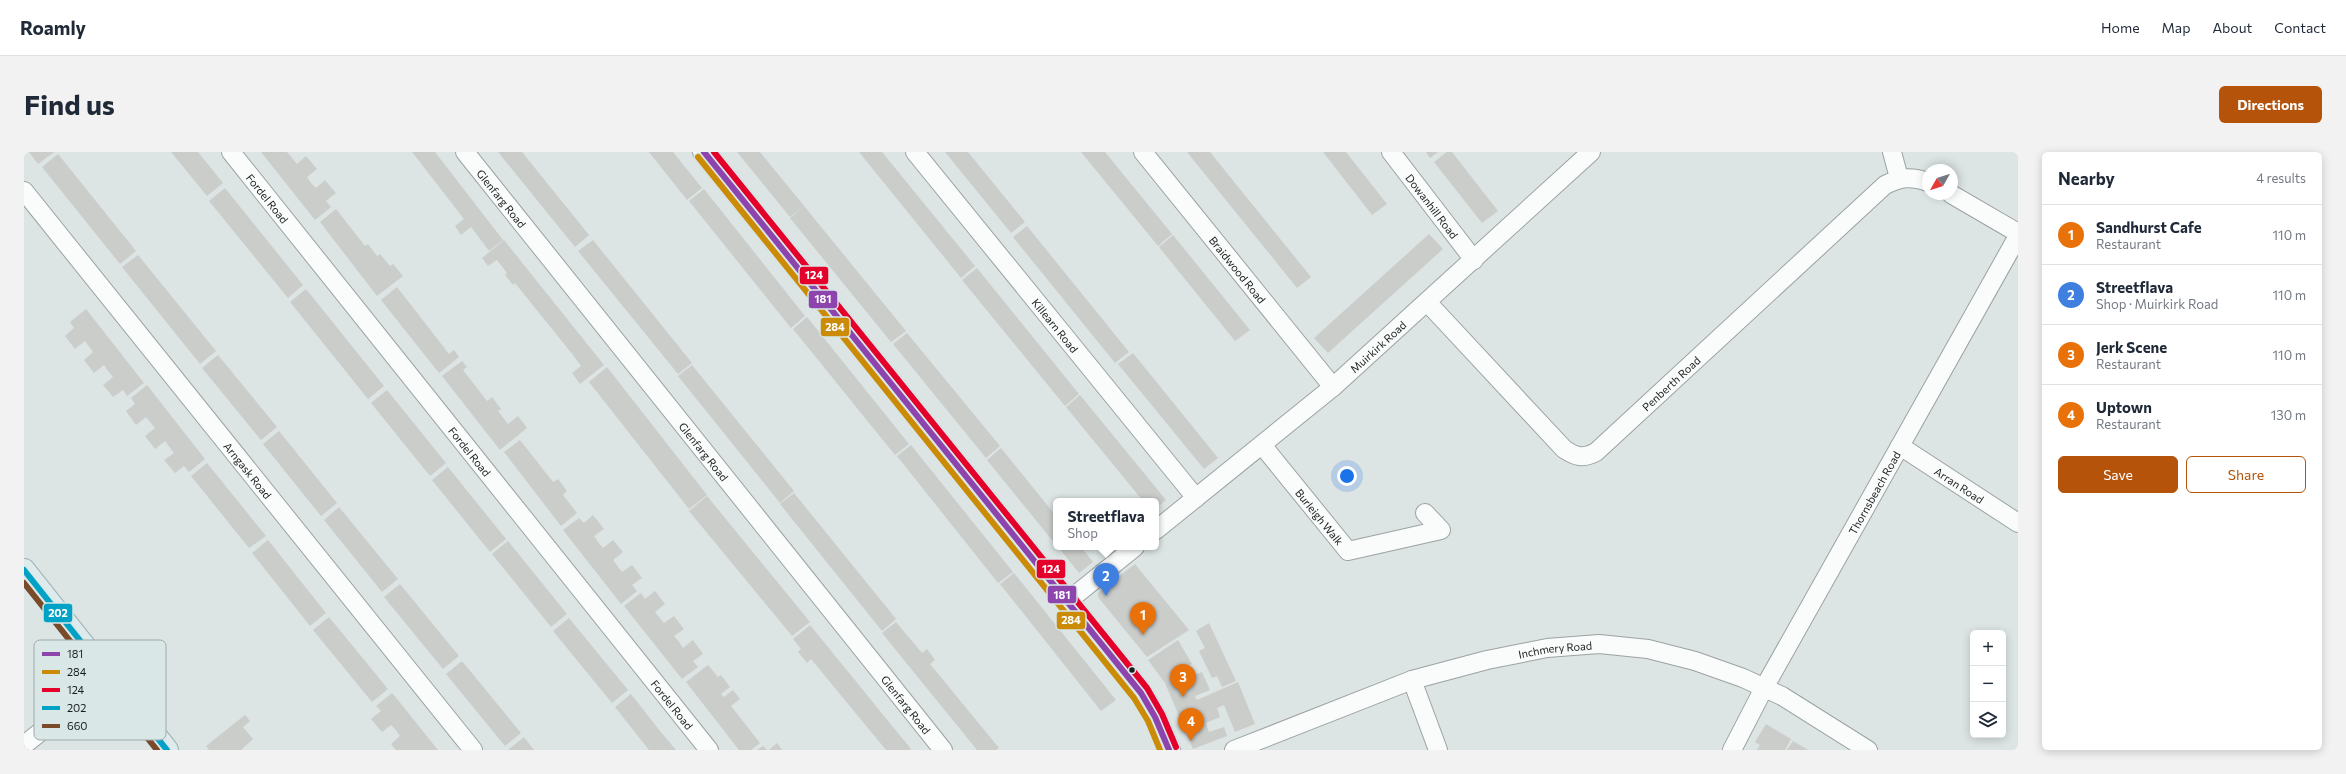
<!DOCTYPE html>
<meta charset="utf-8">
<style>
:root{--surface:#fff;--page:#f2f2f3;--text:#1f2937;--muted:#747a83;--line:#e0e1e3;--accent:#b45309}
body{margin:0;font-family:Commissioner,sans-serif;background:var(--page);color:var(--text)}
.controls{position:absolute;right:12px;bottom:12px;display:grid;overflow:hidden;border-radius:6px;box-shadow:0 2px 10px #0003}
.controls button{width:36px;height:36px;display:grid;place-items:center;padding:0;border:0;border-bottom:1px solid var(--line);background:var(--surface);color:var(--text);font:20px sans-serif}
.compass{position:absolute;left:1898px;top:12px;width:36px;height:36px;border-radius:50%;background:var(--surface);box-shadow:0 2px 10px #0003;rotate:231deg}
.you{position:absolute;left:1323px;top:324px;width:14px;height:14px;margin:-10px;border:3px solid #fff;border-radius:50%;background:#1a73e8;box-shadow:0 0 0 6px #1a73e833}
.badge{display:grid;place-items:center;width:26px;height:26px;border-radius:50%;background:var(--accent);color:#fff;font-size:13px;font-weight:700}
.pin{position:absolute;translate:-50% -33px;filter:drop-shadow(0 1px 2px #0008)}
.pin::after{content:'';position:absolute;top:21px;width:14px;height:12px;background:inherit;clip-path:polygon(0 0,100% 0,50% 100%)}
.popup{position:absolute;left:1029px;top:346px;width:106px;height:52px;box-sizing:border-box;display:grid;place-content:center;border-radius:6px;background:var(--surface);filter:drop-shadow(0 1px 3px #0005);font-size:13px;white-space:nowrap;color:var(--muted)}
.popup b{font-size:15px;color:var(--text)}
.popup::after{content:'';position:absolute;left:50%;top:100%;margin-left:-8px;border:8px solid transparent;border-top-color:var(--surface)}
.list{margin:0;padding:0;list-style:none}
h2{display:flex;justify-content:space-between;align-items:center;height:52px;margin:0;padding:0 16px;font-size:17px}
h2 small{font-size:13px;font-weight:400;color:var(--muted)}
.list li{display:grid;grid-template-columns:26px 1fr auto;gap:12px;align-items:center;box-sizing:border-box;height:60px;padding:0 16px;border-top:1px solid var(--line)}
.list b{display:block;font-size:15px;white-space:nowrap}
.list p{margin:0;font-size:13px;white-space:nowrap;color:var(--muted)}
.list em{font-size:13px;font-style:normal;color:var(--muted)}
.actions{display:flex;gap:8px;padding:12px 16px}
.actions a{flex:1;padding:9px 0;border:1px solid var(--accent);border-radius:6px;text-align:center;font-size:14px;color:var(--accent)}
.actions .main{background:var(--accent);color:#fff}
.icon{flex:none;width:22px;height:22px;fill:none;stroke:currentColor;stroke-width:2;stroke-linecap:round;stroke-linejoin:round}
.map{position:relative;flex:none;width:1994px;height:598px;overflow:hidden;border-radius:6px}
header{display:flex;align-items:center;gap:24px;box-sizing:border-box;height:56px;padding:0 20px;background:var(--surface);border-bottom:1px solid var(--line)}
header strong{font-size:19px}
nav{display:flex;gap:22px;margin-inline-start:auto;font-size:14px}
.intro{display:flex;align-items:center;justify-content:space-between;box-sizing:border-box;height:96px;padding:0 24px}
h1{margin:0;font-size:28px}
.button{padding:10px 18px;border-radius:6px;background:var(--accent);color:#fff;font-size:14px;font-weight:700}
main{display:flex;gap:24px;padding:0 24px}
aside{flex:1;background:var(--surface);border-radius:6px;box-shadow:0 2px 10px #0003}
.map>svg:first-child{display:block}
.building{fill:#cbcdcb}
.lines{fill:none;stroke-linecap:round;stroke-linejoin:round}
.minor-casing{stroke:#9ca2a2;stroke-width:20}
.tertiary-casing{stroke:#9ca2a2;stroke-width:24}
.trunk-casing{stroke:#a0b2b3;stroke-width:24}
.minor{stroke:#fafbfb;stroke-width:18}
.tertiary{stroke:#fafbfb;stroke-width:22}
.trunk{stroke:#deebec;stroke-width:22}
.bus-1-casing{stroke:#d9e7e7;stroke-width:9}
.bus-2-casing{stroke:#d9e7e7;stroke-width:9}
.bus-3-casing{stroke:#d9e7e7;stroke-width:9}
.bus-4-casing{stroke:#d9e7e7;stroke-width:9}
.bus-5-casing{stroke:#d9e7e7;stroke-width:9}
.bus-1{stroke:#8e44ad;stroke-width:6}
.bus-2{stroke:#cb8b06;stroke-width:6}
.bus-3{stroke:#e4002b;stroke-width:6}
.bus-4{stroke:#01a2c5;stroke-width:6}
.bus-5{stroke:#7a4b2a;stroke-width:6}
.bus-dot{fill:#191e1e;stroke:#d9e7e7;stroke-width:1.5}
.labels{text-anchor:middle;dominant-baseline:central;stroke-width:3;stroke-linejoin:round;paint-order:stroke}
.street-label{font-size:11px;fill:#191e1e;stroke:#d9e7e7}
.key{fill:#d9e7e7;stroke:#9fabab;stroke-width:1}
.key-label{font-size:11px;fill:#191e1e}
.line-badge{stroke:#d9e7e7;stroke-width:1.5}
.badge-label{font-size:11px;text-anchor:middle;font-weight:bold;fill:#fff}
</style>
<header>
<strong>Roamly</strong>
<nav><a>Home</a><a>Map</a><a>About</a><a>Contact</a></nav>
</header>
<div class="intro"><h1>Find us</h1><a class="button">Directions</a></div>
<main>
<div class="map">
<svg width="1994" height="598" viewBox="0 0 1994 598">
<rect width="100%" height="100%" fill="#dce4e4"/>
<path class="building" d="M5,0H30L14,12Z
M147,0H174L199,31L183,44Z
M237,0H263L273,12L282,4L293,17L283,25L287,31L292,36L301,28L312,41L302,49L307,55L291,68Z
M388,0H411L479,88L465,99L447,75L437,83L431,74L440,67Z
M474,0H498L565,83L551,95Z
M625,0H649L678,36L663,48Z
M713,0H736L780,54L766,65Z
M835,0H858L951,114L937,126Z
M921,0H944L1001,70L987,81Z
M1057,0H1081L1148,82L1134,94Z
M1163,0H1186L1287,125L1273,136Z
M1299,0H1322L1363,52L1348,63Z
M1402,0H1414L1406,6Z
M1423,0H1428L1474,59L1458,71L1410,10Z
M34,2L112,99L96,112L18,15Z
M201,36L279,133L264,146L185,49Z
M680,37L781,164L767,176L665,49Z
M780,54L882,179L867,190L766,66Z
M312,57L341,94L344,92L353,104L356,102L366,114L369,112L379,124L353,144L296,70Z
M1003,74L1105,200L1091,211L989,85Z
M1405,82L1419,97L1304,201L1290,186Z
M1149,83L1226,178L1211,189L1135,95Z
M480,88L580,213L556,232L548,221L557,214L549,203L491,131L489,133L481,123L483,121L473,108L464,114L458,106Z
M569,88L668,211L654,222L554,99Z
M114,103L192,199L176,212L98,115Z
M953,116L1055,242L1041,254L938,128Z
M373,135L425,202L430,198L435,205L415,221L357,148Z
M282,137L360,234L344,247L266,150Z
M62,157L120,231L103,244L99,238L89,245L79,233L89,225L84,219L80,213L70,221L60,208L69,200L61,189L51,197L41,184L50,176L46,170Z
M783,165L885,292L871,303L769,177Z
M883,181L976,294L962,306L869,192Z
M1109,201L1194,306L1180,317L1094,212Z
M194,203L253,275L237,288L178,216Z
M438,209L443,215L439,218L463,249L468,245L477,257L474,259L484,272L494,264L503,276L476,298L418,224Z
M668,213L770,339L756,351L654,224Z
M583,215L683,343L665,357L565,230Z
M123,233L181,307L165,320L160,314L151,321L140,308L150,301L141,289L131,297L121,284L131,276L126,270L122,265L112,273L102,259L111,252L107,246Z
M363,238L422,311L406,324L347,251Z
M1056,243L1142,348L1132,356V349H1119L1042,255Z
M255,279L313,351L297,364L239,292Z
M496,288L529,330L534,327L543,339L539,343L553,361L537,374L480,300Z
M887,293L989,420L974,431L873,304Z
M977,296L1032,364V393L963,308Z
M183,311L242,384L225,396L167,324Z
M424,315L482,387L466,400L408,328Z
M770,341L872,467L858,479L756,352Z
M683,344L786,470L768,484L665,359Z
M315,355L374,427L358,440L300,368Z
M569,363L580,377L570,384L574,390L579,396L589,388L599,400L589,408L598,420L608,413L618,426L608,433L613,439L597,452L539,378L555,366L560,371Z
M244,388L302,461L286,474L228,401Z
M484,389L543,462L527,475L468,402Z
M1034,395H1057L1069,410L1055,421Z
M1111,412L1165,478L1123,505L1074,445V441Z
M990,421L1092,548L1077,559L976,432Z
M376,432L435,504L419,517L360,445Z
M631,439L641,452L631,460L636,466L640,471L650,464L660,477L650,484L655,490L659,496L669,488L679,502L669,509L674,515L658,527L600,454L617,441L621,447Z
M305,465L364,537L348,550L289,478Z
M545,466L604,538L588,551L529,479Z
M872,470L898,501L903,497L911,508L906,512L975,596L972,598H953L858,481Z
M1185,471L1212,529L1198,535L1193,524L1188,526L1175,499L1181,496L1172,479Z
M786,473L887,597L885,598H862L787,507L783,511L774,500L777,497L769,487Z
M1154,488L1168,512L1158,517L1163,526L1178,520L1186,538L1171,544L1173,548L1214,530L1231,572L1211,580L1200,553L1193,556L1196,565L1182,571L1183,575L1185,580L1200,575L1203,584L1169,597L1141,531L1124,508Z
M438,509L497,581L481,594L422,522Z
M684,513L694,525L697,523L706,535L697,542L700,545L709,538L716,547L707,554L736,591L727,598H715L662,530Z
M368,541L378,553L414,598H372L367,592L376,584L372,578L367,573L358,580L347,567L357,559L352,554Z
M607,542L636,579L652,598H625L591,555Z
M221,563L226,569L219,575L229,587L217,598H185L182,594Z
M1742,572L1767,587L1761,598H1733L1736,593L1731,590Z
M500,585L510,598H484Z
M1769,589L1781,596L1784,598H1763Z
M753,591L758,598H745Z
M739,594L743,598H733Z"/>
<g class="lines">
<defs>
<g id="minor">
<path id="s1" d="M207,0L685,598"/>
<path id="s2" d="M441,0L919,598"/>
<path id="s3" d="M891,0L1172,346"/>
<path id="s4" d="M1119,0L1309,235"/>
<path id="s5" d="M1367,0L1450,108"/>
<path d="M1868,0L1875,26"/>
<path id="s6" d="M0,39L449,598"/>
<path d="M1927,42L1994,81"/>
<path id="s7" d="M1403,150L1540,297C1552,305 1559,307 1572,300L1861,33C1877,25 1887,24 1904,30"/>
<path id="s8" d="M1238,293L1324,399L1417,378L1401,361"/>
<path id="s9" d="M1876,294L1994,371"/>
<path id="s10" d="M1132,378L1309,235L1567,0"/>
<path d="M1044,449L1111,395"/>
<path d="M1388,528L1414,598"/>
<path d="M0,593L84,526"/>
<path id="s11" d="M1210,598L1388,528L1463,508L1523,496L1575,492L1624,497L1671,509L1719,526L1758,544L1844,598"/>
<path id="s12" d="M1708,598L1740,536L1994,84"/>
</g>
<path id="tertiary" d="M680,0L1117,541L1131,565L1145,598"/>
<path id="trunk" d="M0,418L143,598"/>
</defs>
<use href="#minor" class="minor-casing"/>
<use href="#tertiary" class="tertiary-casing"/>
<use href="#trunk" class="trunk-casing"/>
<use href="#minor" class="minor"/>
<use href="#tertiary" class="tertiary"/>
<use href="#trunk" class="trunk"/>
<defs>
<path id="bus-1" d="M680,0L1117,541L1131,565L1145,598"/>
<path id="bus-2" d="M674,5L1110,546L1124,569L1136,598"/>
<path id="bus-3" d="M690,0L1123,536L1138,562L1152,595"/>
<path id="bus-4" d="M0,418L143,598"/>
<path id="bus-5" d="M0,431L133,598"/>
</defs>
<use href="#bus-1" class="bus-1-casing"/>
<use href="#bus-2" class="bus-2-casing"/>
<use href="#bus-3" class="bus-3-casing"/>
<use href="#bus-4" class="bus-4-casing"/>
<use href="#bus-5" class="bus-5-casing"/>
<use href="#bus-1" class="bus-1"/>
<use href="#bus-2" class="bus-2"/>
<use href="#bus-3" class="bus-3"/>
<use href="#bus-4" class="bus-4"/>
<use href="#bus-5" class="bus-5"/>
</g>
<circle class="bus-dot" cx="1108" cy="518" r="3.5"/>
<g class="labels">
<g class="street-label">
<text stroke="none"><textPath href="#s1" startOffset="59">Fordel Road</textPath></text>
<text stroke="none"><textPath href="#s2" startOffset="59">Glenfarg Road</textPath></text>
<text stroke="none"><textPath href="#s5" startOffset="68">Dowanhill Road</textPath></text>
<text stroke="none"><textPath href="#s4" startOffset="151">Braidwood Road</textPath></text>
<text stroke="none"><textPath href="#s3" startOffset="223">Killearn Road</textPath></text>
<text stroke="none"><textPath href="#s10" startOffset="288">Muirkirk Road</textPath></text>
<text stroke="none"><textPath href="#s7" startOffset="337">Penberth Road</textPath></text>
<text stroke="none"><textPath href="#s1" startOffset="383">Fordel Road</textPath></text>
<text stroke="none"><textPath href="#s2" startOffset="383">Glenfarg Road</textPath></text>
<text stroke="none"><textPath href="#s6" startOffset="358">Arngask Road</textPath></text>
<text stroke="none"><textPath href="#s9" startOffset="71">Arran Road</textPath></text>
<text stroke="none"><textPath href="#s12" startOffset="294">Thornsbeach Road</textPath></text>
<text stroke="none"><textPath href="#s8" startOffset="92">Burleigh Walk</textPath></text>
<text stroke="none"><textPath href="#s11" startOffset="338">Inchmery Road</textPath></text>
<text stroke="none"><textPath href="#s1" startOffset="707">Fordel Road</textPath></text>
<text stroke="none"><textPath href="#s2" startOffset="707">Glenfarg Road</textPath></text>
</g>
</g>
<rect x="10" y="488" width="132" height="100" rx="6" class="key"/>
<rect x="18" y="500" width="18" height="4" fill="#8e44ad"/>
<rect x="18" y="518" width="18" height="4" fill="#cb8b06"/>
<rect x="18" y="536" width="18" height="4" fill="#e4002b"/>
<rect x="18" y="554" width="18" height="4" fill="#01a2c5"/>
<rect x="18" y="572" width="18" height="4" fill="#7a4b2a"/>
<g class="key-label">
<text x="43" y="506">181</text>
<text x="43" y="524">284</text>
<text x="43" y="542">124</text>
<text x="43" y="560">202</text>
<text x="43" y="578">660</text>
</g>
<g class="line-badge">
<rect x="775" y="114" width="30" height="19" rx="4" fill="#e4002b"/>
<rect x="784" y="138" width="30" height="19" rx="4" fill="#8e44ad"/>
<rect x="796" y="165" width="30" height="20" rx="4" fill="#cb8b06"/>
<rect x="1012" y="407" width="30" height="20" rx="4" fill="#e4002b"/>
<rect x="1023" y="433" width="30" height="19" rx="4" fill="#8e44ad"/>
<rect x="19" y="451" width="30" height="20" rx="4" fill="#01a2c5"/>
<rect x="1032" y="459" width="30" height="19" rx="4" fill="#cb8b06"/>
</g>
<g class="badge-label">
<text x="790" y="127">124</text>
<text x="799" y="151">181</text>
<text x="811" y="179">284</text>
<text x="1027" y="421">124</text>
<text x="1038" y="447">181</text>
<text x="34" y="465">202</text>
<text x="1047" y="472">284</text>
</g>
</svg>
<div class="controls">
<button>+</button>
<button>−</button>
<button><svg class="icon" aria-label="layers" viewBox="0 0 24 24"><path d="M12 4l9 5-9 5-9-5zM3 14l9 5 9-5"/></svg></button>
</div>
<svg class="compass" viewBox="-18 -18 36 36"><path d="M0-13l5 13h-10z" fill="#e53935"/><path d="M0 13l5-13h-10z" fill="#747a83"/></svg>
<div class="you"></div>
<div class="pin badge" style="left:1119px;top:483px;background:#e8710a">1</div>
<div class="pin badge" style="left:1082px;top:444px;background:#3f7fe0">2</div>
<div class="popup"><b>Streetflava</b>Shop</div>
<div class="pin badge" style="left:1159px;top:545px;background:#e8710a">3</div>
<div class="pin badge" style="left:1167px;top:589px;background:#e8710a">4</div>
</div>
<aside>
<h2>Nearby<small>4 results</small></h2>
<ul class="list">
<li><span class="badge" style="background:#e8710a">1</span><div><b>Sandhurst Cafe</b><p>Restaurant</p></div><em>110 m</em></li>
<li><span class="badge" style="background:#3f7fe0">2</span><div><b>Streetflava</b><p>Shop · Muirkirk Road</p></div><em>110 m</em></li>
<li><span class="badge" style="background:#e8710a">3</span><div><b>Jerk Scene</b><p>Restaurant</p></div><em>110 m</em></li>
<li><span class="badge" style="background:#e8710a">4</span><div><b>Uptown</b><p>Restaurant</p></div><em>130 m</em></li>
</ul>
<div class="actions"><a class="main">Save</a><a>Share</a></div>
</aside>
</main>
